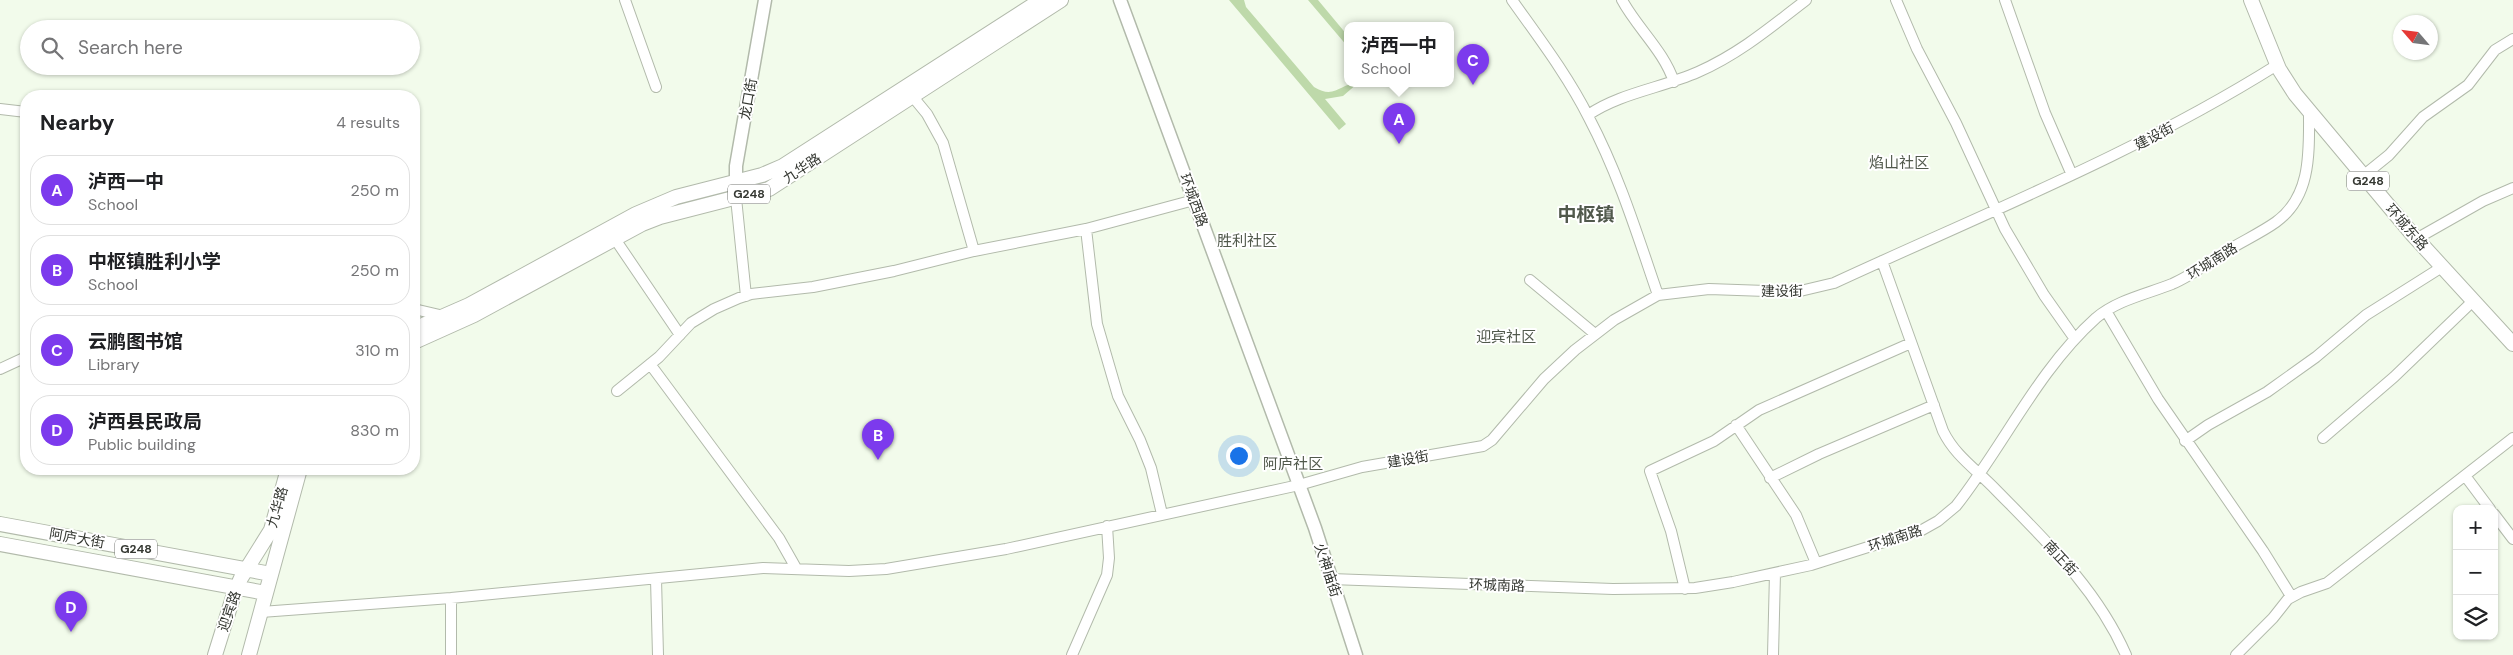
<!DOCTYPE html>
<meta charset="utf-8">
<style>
:root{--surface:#fff;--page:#f6f6f6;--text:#202124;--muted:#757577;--line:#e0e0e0;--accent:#7c3aed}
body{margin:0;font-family:"DM Sans","Noto Sans SC",sans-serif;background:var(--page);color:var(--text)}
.controls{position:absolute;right:15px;bottom:15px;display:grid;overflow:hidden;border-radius:10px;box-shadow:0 1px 4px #0004}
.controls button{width:45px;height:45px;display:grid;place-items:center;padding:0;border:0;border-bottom:1px solid var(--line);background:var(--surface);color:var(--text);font:25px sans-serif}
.compass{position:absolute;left:2393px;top:15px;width:45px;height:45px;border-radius:50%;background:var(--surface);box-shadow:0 1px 4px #0004;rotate:298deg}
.you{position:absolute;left:1238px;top:455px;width:18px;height:18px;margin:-12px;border:4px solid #fff;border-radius:50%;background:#1a73e8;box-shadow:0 0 0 8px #1a73e833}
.badge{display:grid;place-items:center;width:32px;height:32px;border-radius:50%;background:var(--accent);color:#fff;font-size:16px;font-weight:700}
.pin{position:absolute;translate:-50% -41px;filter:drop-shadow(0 1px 2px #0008)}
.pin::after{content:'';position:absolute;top:26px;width:18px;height:15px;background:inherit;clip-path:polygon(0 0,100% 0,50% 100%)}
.popup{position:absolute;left:1344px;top:22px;width:110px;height:65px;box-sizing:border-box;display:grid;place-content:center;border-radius:10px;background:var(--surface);filter:drop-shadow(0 1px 4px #0005);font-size:16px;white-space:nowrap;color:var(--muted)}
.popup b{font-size:19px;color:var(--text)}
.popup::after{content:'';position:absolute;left:50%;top:100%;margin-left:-10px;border:10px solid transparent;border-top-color:var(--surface)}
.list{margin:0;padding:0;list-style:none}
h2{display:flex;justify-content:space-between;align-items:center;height:65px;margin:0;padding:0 20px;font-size:21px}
h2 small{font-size:16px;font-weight:400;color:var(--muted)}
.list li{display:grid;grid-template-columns:32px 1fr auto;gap:15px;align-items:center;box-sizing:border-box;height:70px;margin:0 10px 10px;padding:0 10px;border:1px solid var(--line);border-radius:20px}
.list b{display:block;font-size:19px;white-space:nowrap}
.list p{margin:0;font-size:16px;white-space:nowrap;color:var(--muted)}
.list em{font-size:16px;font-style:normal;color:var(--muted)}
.icon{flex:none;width:28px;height:28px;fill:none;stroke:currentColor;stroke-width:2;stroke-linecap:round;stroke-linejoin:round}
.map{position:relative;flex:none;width:2513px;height:655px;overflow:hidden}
.search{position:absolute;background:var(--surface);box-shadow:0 1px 4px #0004;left:20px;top:20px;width:400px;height:55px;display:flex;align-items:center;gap:12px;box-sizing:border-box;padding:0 18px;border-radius:28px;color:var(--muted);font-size:19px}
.panel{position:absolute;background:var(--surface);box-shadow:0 1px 4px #0004;left:20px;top:90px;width:400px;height:385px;border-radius:20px}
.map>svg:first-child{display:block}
.green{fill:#bed9aa}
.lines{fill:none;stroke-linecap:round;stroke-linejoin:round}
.minor-casing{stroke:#b2baab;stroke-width:12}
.major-casing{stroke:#b2baab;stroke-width:15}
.highway-casing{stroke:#b2baab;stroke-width:16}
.minor{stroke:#fff;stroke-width:10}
.major{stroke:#fff;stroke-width:12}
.highway{stroke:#fff;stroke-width:14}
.labels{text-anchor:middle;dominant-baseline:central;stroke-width:4;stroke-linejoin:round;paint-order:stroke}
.shield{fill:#fff;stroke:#727470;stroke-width:1}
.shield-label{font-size:12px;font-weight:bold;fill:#353832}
.street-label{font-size:14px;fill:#353832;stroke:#fff}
.neighbourhood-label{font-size:15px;fill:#51594c;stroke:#fff}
.district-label{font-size:19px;font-weight:bold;fill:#51594c;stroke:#fff}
</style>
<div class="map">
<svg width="2513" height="655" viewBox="0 0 2513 655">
<rect width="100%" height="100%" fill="#f2fbeb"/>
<path class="green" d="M1229,0H1244L1246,7L1314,87C1335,100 1340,83 1358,83L1343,96L1325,99L1346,124L1339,130Z
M1308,0H1318L1348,36V47Z"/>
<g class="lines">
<defs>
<path id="minor" d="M625,0L656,87
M1512,0C1539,38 1568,76 1589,118C1619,175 1637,234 1658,295
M1622,0C1637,28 1664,51 1674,82
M1896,0L1917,49L1956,123L2005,229L2044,295L2075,339
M2005,0L2045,113L2072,175
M913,97L927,114L943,143L974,251
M0,109L26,112
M1588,115C1620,93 1662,88 1698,72C1739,54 1771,27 1806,0
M2363,176L2389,155L2423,117L2468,85L2495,50L2513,39
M736,198L746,296
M1086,229L1097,324L1118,396L1140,440L1151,468L1162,514
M615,239L680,335
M2416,239L2483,201L2513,188
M1882,261L1943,431C1955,456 1977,470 1996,490C2046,541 2097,589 2126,655
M1530,280L1595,334
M414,309L444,316
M2106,311L2158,399L2263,551L2291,596
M650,364L779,538L796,568
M0,369L26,357
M617,391L659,357L691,323L714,309L739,298L751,294L813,287L894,271L974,251L1086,229L1194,200
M1736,425L1796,515L1816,563
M2323,438L2394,377L2473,301
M2185,441L2208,425L2267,392L2316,357L2366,315L2442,267
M2466,477L2490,509
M1770,478L1819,454L1934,405
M2494,514L2513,539
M656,579L658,655
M1331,579L1613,589L1695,588L1733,582L1811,565L1922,530L1938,521L1956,506C2004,445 2038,370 2096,318C2117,300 2147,294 2172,284C2193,275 2210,261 2230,249C2245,240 2262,232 2276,222C2312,196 2309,151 2309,111
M1685,589L1671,531L1650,471L1714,441L1759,410L1911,343
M451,598V655
M261,612L451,598L763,568L849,571L886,569L1006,549L1299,485L1362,467L1483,446L1492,440L1544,379L1575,350L1614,320L1658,295L1709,289L1796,292L1834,283C1983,214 2137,153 2277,65
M1072,655L1107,575L1109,558L1107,526
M1773,655L1775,573
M2236,655L2273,618L2288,599L2301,592L2327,583L2513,438"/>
<path id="major" d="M1120,0L1315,528L1356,655
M736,198V166L765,0"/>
<path id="highway" d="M2251,0L2279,69L2295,94L2413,235L2513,344
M414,329L469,305L636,214L676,197L762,175L783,166L1041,0
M414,342L474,315L642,224L660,217L769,189L1061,0
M0,524L271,574
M0,544L266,593
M215,655L234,594L241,578L271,530L288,469
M249,655L300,469"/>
</defs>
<use href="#minor" class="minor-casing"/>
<use href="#major" class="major-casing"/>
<use href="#highway" class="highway-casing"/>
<use href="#minor" class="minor"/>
<use href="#major" class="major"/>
<use href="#highway" class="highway"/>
</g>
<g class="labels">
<g class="shield">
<rect x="2347" y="171.5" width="42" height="19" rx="4"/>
<rect x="728" y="184.5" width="42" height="19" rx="4"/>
<rect x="115" y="539.5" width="42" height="19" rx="4"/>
</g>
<g class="shield-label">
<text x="2368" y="181">G248</text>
<text x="749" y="194">G248</text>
<text x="136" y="549">G248</text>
</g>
<g class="street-label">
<text transform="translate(748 99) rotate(-80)">龙口街</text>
<text transform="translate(2154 136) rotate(-28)">建设街</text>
<text transform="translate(802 168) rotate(-33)">九华路</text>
<text transform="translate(1194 200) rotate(70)">环城西路</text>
<text transform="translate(2407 227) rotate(49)">环城东路</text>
<text transform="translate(2212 261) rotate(-32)">环城南路</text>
<text transform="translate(1782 291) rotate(-1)">建设街</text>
<text transform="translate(1408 459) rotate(-10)">建设街</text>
<text transform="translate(277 507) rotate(-74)">九华路</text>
<text transform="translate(77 538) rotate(10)">阿庐大街</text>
<text transform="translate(1895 538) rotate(-18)">环城南路</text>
<text transform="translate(2061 558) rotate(47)">南正街</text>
<text transform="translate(1328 570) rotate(72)">火神庙街</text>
<text transform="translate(1497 585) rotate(2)">环城南路</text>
<text transform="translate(229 611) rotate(-71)">迎宾路</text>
</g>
<g class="neighbourhood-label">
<text x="1899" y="163">焰山社区</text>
<text x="1247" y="241">胜利社区</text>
<text x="1506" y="337">迎宾社区</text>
<text x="1293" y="464">阿庐社区</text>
</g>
<g class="district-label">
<text x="1586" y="214">中枢镇</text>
</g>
</g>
</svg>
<div class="controls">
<button>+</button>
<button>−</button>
<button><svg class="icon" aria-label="layers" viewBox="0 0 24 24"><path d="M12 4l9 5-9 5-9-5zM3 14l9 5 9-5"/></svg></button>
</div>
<svg class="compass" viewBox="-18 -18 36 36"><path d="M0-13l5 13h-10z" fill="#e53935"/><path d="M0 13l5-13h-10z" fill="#757577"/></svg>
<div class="you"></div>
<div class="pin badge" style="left:1399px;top:144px">A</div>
<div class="popup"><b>泸西一中</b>School</div>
<div class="pin badge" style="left:878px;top:460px">B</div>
<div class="pin badge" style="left:1473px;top:85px">C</div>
<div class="pin badge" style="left:71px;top:632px">D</div>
<div class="search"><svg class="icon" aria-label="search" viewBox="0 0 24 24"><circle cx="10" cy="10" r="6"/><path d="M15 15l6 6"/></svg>Search here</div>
<section class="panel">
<h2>Nearby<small>4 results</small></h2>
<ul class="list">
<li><span class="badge">A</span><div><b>泸西一中</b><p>School</p></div><em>250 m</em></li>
<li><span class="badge">B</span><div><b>中枢镇胜利小学</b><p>School</p></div><em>250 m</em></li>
<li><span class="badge">C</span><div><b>云鹏图书馆</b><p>Library</p></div><em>310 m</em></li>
<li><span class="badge">D</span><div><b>泸西县民政局</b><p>Public building</p></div><em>830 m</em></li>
</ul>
</section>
</div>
